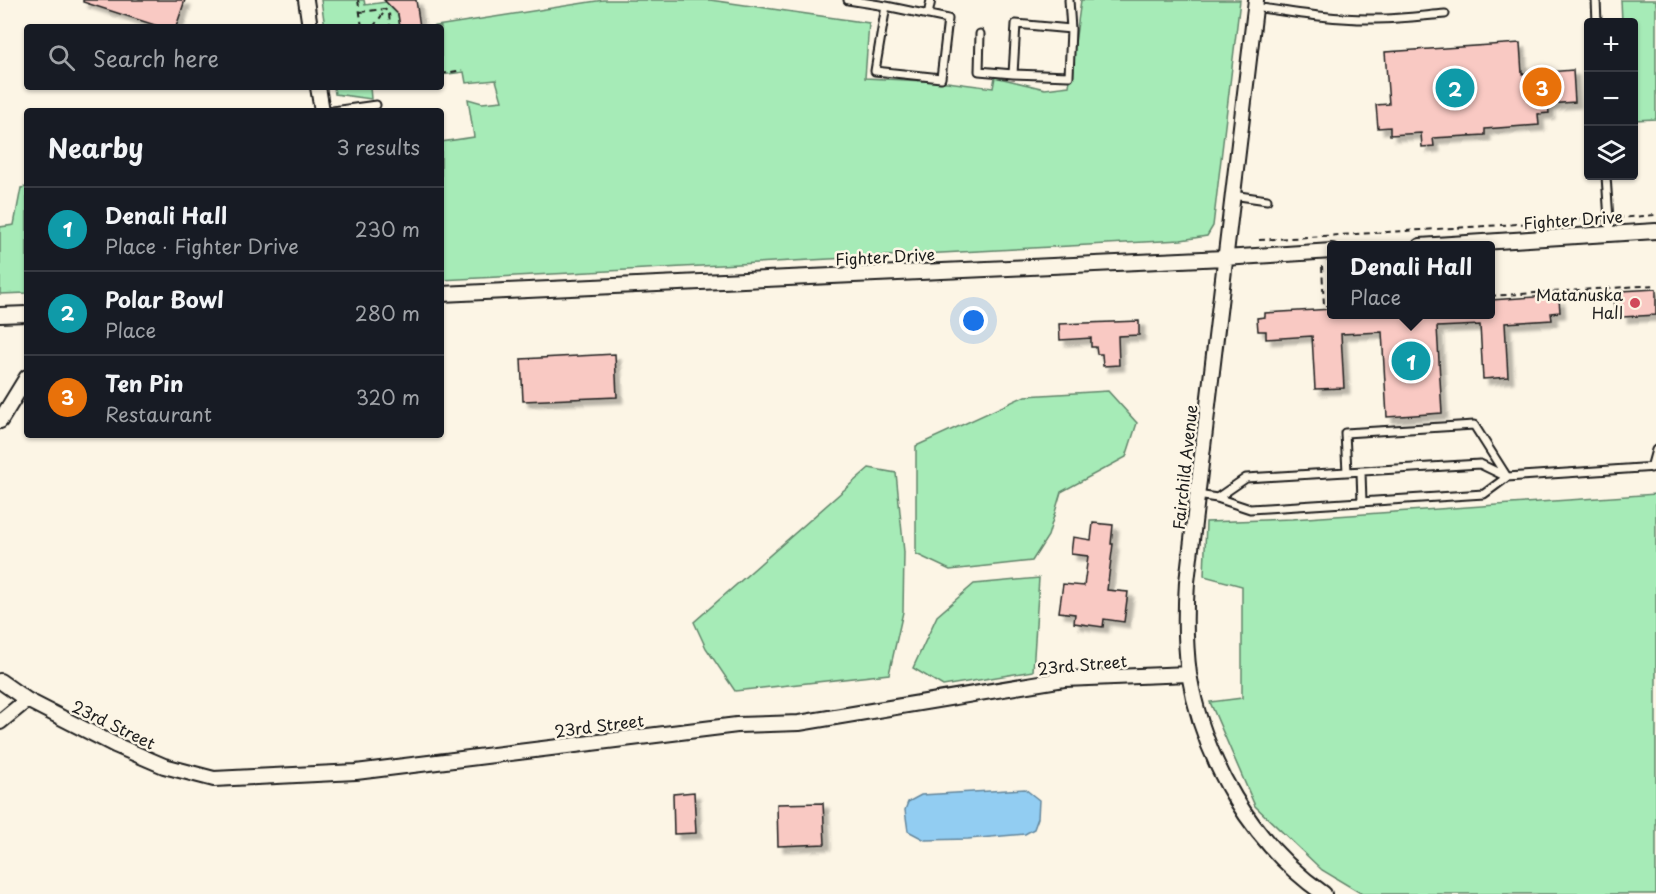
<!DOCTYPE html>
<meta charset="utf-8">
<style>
:root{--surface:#171b24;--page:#242831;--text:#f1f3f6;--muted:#9ea1a6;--line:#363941;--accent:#d1495b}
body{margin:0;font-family:"Playpen Sans",sans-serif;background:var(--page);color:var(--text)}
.controls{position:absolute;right:18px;top:18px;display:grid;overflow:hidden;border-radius:6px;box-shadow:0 2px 4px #0004}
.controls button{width:54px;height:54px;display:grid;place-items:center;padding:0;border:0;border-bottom:2px solid var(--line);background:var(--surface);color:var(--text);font:30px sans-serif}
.you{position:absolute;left:974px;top:321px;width:21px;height:21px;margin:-15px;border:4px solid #fff;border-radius:50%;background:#1a73e8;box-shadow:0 0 0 9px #1a73e833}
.badge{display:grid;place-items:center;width:39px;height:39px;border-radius:50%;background:var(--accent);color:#fff;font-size:20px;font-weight:700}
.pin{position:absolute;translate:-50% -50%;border:3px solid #fff;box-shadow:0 2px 6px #0006}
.popup{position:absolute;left:1327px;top:241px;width:168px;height:78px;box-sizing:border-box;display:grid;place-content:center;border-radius:6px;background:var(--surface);filter:drop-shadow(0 2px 4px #0005);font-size:20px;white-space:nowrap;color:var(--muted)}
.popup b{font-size:22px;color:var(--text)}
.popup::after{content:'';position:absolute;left:50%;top:100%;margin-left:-12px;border:12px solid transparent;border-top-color:var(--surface)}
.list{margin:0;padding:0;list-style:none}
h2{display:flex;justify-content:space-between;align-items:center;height:78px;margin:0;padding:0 24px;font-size:26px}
h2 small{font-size:20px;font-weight:400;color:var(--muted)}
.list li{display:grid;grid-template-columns:39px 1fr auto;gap:18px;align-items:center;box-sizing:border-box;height:84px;padding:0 24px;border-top:2px solid var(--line)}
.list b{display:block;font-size:22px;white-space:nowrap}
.list p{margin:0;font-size:20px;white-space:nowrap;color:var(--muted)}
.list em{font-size:20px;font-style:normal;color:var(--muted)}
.icon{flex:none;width:33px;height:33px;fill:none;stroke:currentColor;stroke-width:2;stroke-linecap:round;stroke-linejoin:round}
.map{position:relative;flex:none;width:1656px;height:894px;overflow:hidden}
.search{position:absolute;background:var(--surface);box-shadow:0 2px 4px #0004;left:24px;top:24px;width:420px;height:66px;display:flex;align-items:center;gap:15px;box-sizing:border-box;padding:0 21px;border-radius:6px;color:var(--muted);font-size:22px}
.panel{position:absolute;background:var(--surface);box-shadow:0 2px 4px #0004;left:24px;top:108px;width:420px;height:330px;border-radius:6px}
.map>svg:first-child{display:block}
.green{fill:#a6ebb7;stroke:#61846a;stroke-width:1.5}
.water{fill:#92cdf2;stroke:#63869c;stroke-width:1.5}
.building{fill:#f9c9c3;stroke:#1c1c1c;stroke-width:1.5;filter:url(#shadow)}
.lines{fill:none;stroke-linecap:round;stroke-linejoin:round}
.lane-casing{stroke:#1c1c1c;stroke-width:11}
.street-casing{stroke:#1c1c1c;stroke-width:18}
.path{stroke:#1c1c1c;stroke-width:2;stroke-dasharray:6 4.5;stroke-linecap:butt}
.lane{stroke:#fcf5e5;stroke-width:7}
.street{stroke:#fcf5e5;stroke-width:14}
.poi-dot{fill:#d1495b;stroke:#fcf5e5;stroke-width:2}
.labels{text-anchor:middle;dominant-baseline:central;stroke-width:5;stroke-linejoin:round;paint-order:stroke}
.street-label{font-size:16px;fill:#1c1c1c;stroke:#fcf5e5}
.poi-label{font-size:16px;fill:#1c1c1c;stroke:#fcf5e5;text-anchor:end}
</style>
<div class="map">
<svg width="1656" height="894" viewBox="0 0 1656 894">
<defs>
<filter id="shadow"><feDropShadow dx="5.5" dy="5.5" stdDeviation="1.5" flood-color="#0004"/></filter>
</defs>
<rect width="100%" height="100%" fill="#fcf5e5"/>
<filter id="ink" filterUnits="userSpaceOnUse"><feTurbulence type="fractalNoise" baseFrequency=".0167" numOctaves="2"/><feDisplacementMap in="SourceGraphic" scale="12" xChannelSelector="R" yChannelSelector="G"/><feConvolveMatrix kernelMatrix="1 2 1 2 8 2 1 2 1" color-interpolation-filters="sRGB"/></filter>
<g filter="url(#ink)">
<path class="green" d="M321,0H364L365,5L386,2L398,14L400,27H325Z
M603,0H710L869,23L865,78L947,82L993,88L995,77L1045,89L1069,86L1081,0H1240L1213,226L1207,236L1181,240L441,280V142L474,137L468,99L482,103L502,101L496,80L466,83L464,72L441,75V27H430Z
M1621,0H1656V119L1634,120V22H1622Z
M334,87H370L371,99L335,94Z
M27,187V293L0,294V227L14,225L21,188Z
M1108,391L1137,423L1126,457L1061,492L1048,536L1032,561L950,570L916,554V446L1025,396Z
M869,468L896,473L904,552L903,612L889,674L735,691L706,648L694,622Z
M1656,494V894H1362L1322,870L1255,806L1210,702L1242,698V586L1204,576L1206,522L1292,519Z
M1039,578L1033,671L943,686L913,668L937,616L974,584Z"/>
<path class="water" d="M1025,789L1039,800L1038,818L1034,829L1025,834L968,839L925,840L908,831L905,810L908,802L921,795Z"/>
<path class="building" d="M83,0H185L176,27H161L83,2Z
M384,0H416L420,27H400L398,14Z
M1520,43L1522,74L1573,70L1575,102L1548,104L1549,113L1538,114L1539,125L1485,129V135L1433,138L1434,146L1422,147L1421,133L1390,135V127L1378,128L1376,105L1389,104L1385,52Z
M1656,289V315L1622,317V309H1614L1613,296L1621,295V291Z
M1550,296V300L1559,299L1560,312L1551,313L1552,320L1505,323L1508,377L1483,379L1480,325L1437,327L1442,413L1387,417L1382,332L1341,334L1344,388L1315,389L1312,336L1266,339V331H1258L1257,318L1265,317V313L1332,309V315H1491V300Z
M1139,321V335L1118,336L1119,365L1103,366L1102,354H1097L1096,347H1091V338L1060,340L1059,324Z
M615,354L617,397L523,401L521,359Z
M1093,523L1113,525L1111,544H1113L1107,590L1128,592L1124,622L1104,619L1103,627L1074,623L1075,614L1059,612L1063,584L1084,586L1088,556L1071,554L1073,537L1091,540Z
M694,792L696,833L674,834L673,794Z
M823,803L825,844L778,846L777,804Z"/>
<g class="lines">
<defs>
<path id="lane" d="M848,0L886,6
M1069,0L1071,29L1069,76L1013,74L1016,24L1071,29
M1596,0L1597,22
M886,6L948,19L941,78L875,71Z
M1255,7C1295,13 1336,20 1376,19C1399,19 1422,16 1445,14
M928,15L931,0
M980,34L979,71L1013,74
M333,111L376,105
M1606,176L1610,234
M1232,195L1267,200
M1651,468L1656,450
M1347,472L1345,433L1474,425L1507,477
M1361,472L1362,502
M1197,495L1217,498L1250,509L1484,494L1507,477
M1217,498L1246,478L1480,464L1507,477L1656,467"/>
<path id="street" d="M306,0L310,27
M1256,0L1187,582C1185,613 1185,643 1189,674C1204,761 1251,843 1324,894
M318,87L322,111
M1420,246L1656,231
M441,294L1224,258L1332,251
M0,315L27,314
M0,421L27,377
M0,681L27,700L115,745L164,766L214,779L356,772L737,725L799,723L1064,679L1189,674
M0,722L27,700"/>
</defs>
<use href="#lane" class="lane-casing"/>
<use href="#street" class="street-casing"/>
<path class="path" d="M358,0L362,27
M360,12L384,9L389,12L390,27
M373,27L386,10
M441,74L462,70
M1617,218L1656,215
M1259,240L1599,219
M1322,266L1324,306H1332
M1490,296L1656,285"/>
<use href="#lane" class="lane"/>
<use href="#street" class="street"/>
</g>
</g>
<circle class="poi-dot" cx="1635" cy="303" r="6"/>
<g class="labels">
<g class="street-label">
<text transform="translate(1573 219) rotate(-4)">Fighter Drive</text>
<text transform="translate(885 256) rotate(-3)">Fighter Drive</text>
<text transform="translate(1184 467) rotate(-84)">Fairchild Avenue</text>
<text transform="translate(1082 664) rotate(-5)">23rd Street</text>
<text transform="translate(114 724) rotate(26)">23rd Street</text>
<text transform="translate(599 725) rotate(-7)">23rd Street</text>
</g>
<g class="poi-label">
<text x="1623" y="294">Matanuska<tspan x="1623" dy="18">Hall</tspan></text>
</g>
</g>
</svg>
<div class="controls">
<button>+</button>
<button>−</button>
<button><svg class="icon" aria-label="layers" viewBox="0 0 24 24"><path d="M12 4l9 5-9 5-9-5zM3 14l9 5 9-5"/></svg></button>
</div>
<div class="you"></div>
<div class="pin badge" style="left:1411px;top:361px;background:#0f9aa8">1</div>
<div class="popup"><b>Denali Hall</b>Place</div>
<div class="pin badge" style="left:1455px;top:88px;background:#0f9aa8">2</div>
<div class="pin badge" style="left:1542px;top:87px;background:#e8710a">3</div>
<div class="search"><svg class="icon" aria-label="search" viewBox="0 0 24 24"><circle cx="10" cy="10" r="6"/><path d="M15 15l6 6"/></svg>Search here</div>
<section class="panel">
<h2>Nearby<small>3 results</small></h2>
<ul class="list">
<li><span class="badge" style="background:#0f9aa8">1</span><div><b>Denali Hall</b><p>Place · Fighter Drive</p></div><em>230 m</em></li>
<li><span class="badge" style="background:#0f9aa8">2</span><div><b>Polar Bowl</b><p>Place</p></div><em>280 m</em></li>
<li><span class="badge" style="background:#e8710a">3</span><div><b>Ten Pin</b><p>Restaurant</p></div><em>320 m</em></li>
</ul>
</section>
</div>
